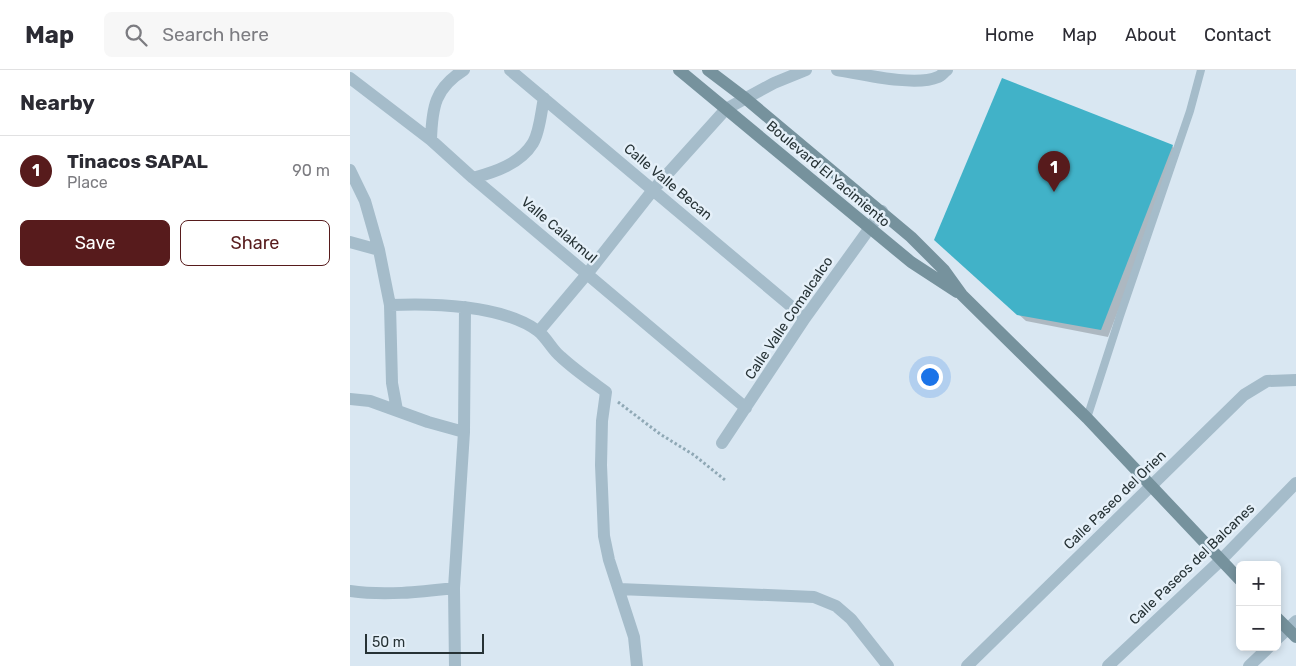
<!DOCTYPE html>
<meta charset="utf-8">
<style>
:root{--surface:#fff;--page:#f7f7f7;--text:#2b2b33;--muted:#7c7c81;--line:#e1e1e2;--accent:#571b1c}
body{margin:0;font-family:Rubik,sans-serif;background:var(--page);color:var(--text)}
.controls{position:absolute;right:15px;bottom:15px;display:grid;overflow:hidden;border-radius:8px;box-shadow:0 2px 8px #0003}
.controls button{width:45px;height:45px;display:grid;place-items:center;padding:0;border:0;border-bottom:1px solid var(--line);background:var(--surface);color:var(--text);font:25px sans-serif}
.scale{position:absolute;left:15px;bottom:12px;width:119px;box-sizing:border-box;padding-left:5px;border:2px solid #263235;border-top:0;font-size:14px;line-height:18px;white-space:nowrap;color:#263235;-webkit-text-stroke:4px #e5f0f9;paint-order:stroke}
.you{position:absolute;left:579px;top:306px;width:18px;height:18px;margin:-12px;border:4px solid #fff;border-radius:50%;background:#1a73e8;box-shadow:0 0 0 8px #1a73e833}
.badge{display:grid;place-items:center;width:32px;height:32px;border-radius:50%;background:var(--accent);color:#fff;font-size:16px;font-weight:700}
.pin{position:absolute;translate:-50% -41px;filter:drop-shadow(0 1px 2px #0008)}
.pin::after{content:'';position:absolute;top:26px;width:18px;height:15px;background:inherit;clip-path:polygon(0 0,100% 0,50% 100%)}
.list{margin:0;padding:0;list-style:none}
h2{display:flex;justify-content:space-between;align-items:center;height:65px;margin:0;padding:0 20px;font-size:21px}
h2 small{font-size:16px;font-weight:400;color:var(--muted)}
.list li{display:grid;grid-template-columns:32px 1fr auto;gap:15px;align-items:center;box-sizing:border-box;height:70px;padding:0 20px;border-top:1px solid var(--line)}
.list b{display:block;font-size:19px;white-space:nowrap}
.list p{margin:0;font-size:16px;white-space:nowrap;color:var(--muted)}
.list em{font-size:16px;font-style:normal;color:var(--muted)}
.actions{display:flex;gap:10px;padding:15px 20px}
.actions a{flex:1;padding:11px 0;border:1px solid var(--accent);border-radius:8px;text-align:center;font-size:18px;color:var(--accent)}
.actions .main{background:var(--accent);color:#fff}
.icon{flex:none;width:28px;height:28px;fill:none;stroke:currentColor;stroke-width:2;stroke-linecap:round;stroke-linejoin:round}
.map{position:relative;flex:none;width:946px;height:596px;overflow:hidden}
header{display:flex;align-items:center;gap:30px;box-sizing:border-box;height:70px;padding:0 25px;background:var(--surface);border-bottom:1px solid var(--line)}
header strong{font-size:24px}
nav{display:flex;gap:28px;margin-inline-start:auto;font-size:18px}
.search{width:350px;height:45px;background:var(--page);display:flex;align-items:center;gap:12px;box-sizing:border-box;padding:0 18px;border-radius:8px;color:var(--muted);font-size:19px}
main{display:flex}
aside{flex:1;background:var(--surface)}
.map>svg:first-child{display:block}
.shadow{fill:#0003}
.building{fill:#41b2c8}
.lines{fill:none;stroke-linecap:round;stroke-linejoin:round}
.path{stroke:#8fa8b5;stroke-width:3;stroke-dasharray:2.5 2.5;stroke-linecap:butt}
.lane{stroke:#a5bcca;stroke-width:8}
.street{stroke:#a5bcca;stroke-width:12}
.secondary{stroke:#76929d;stroke-width:12}
.labels{text-anchor:middle;dominant-baseline:central;stroke-width:5;stroke-linejoin:round;paint-order:stroke}
.street-label{font-size:14px;fill:#263235;stroke:#e5f0f9}
</style>
<header>
<strong>Map</strong>
<div class="search"><svg class="icon" aria-label="search" viewBox="0 0 24 24"><circle cx="10" cy="10" r="6"/><path d="M15 15l6 6"/></svg>Search here</div>
<nav><a>Home</a><a>Map</a><a>About</a><a>Contact</a></nav>
</header>
<main>
<aside>
<h2>Nearby<small></small></h2>
<ul class="list">
<li><span class="badge">1</span><div><b>Tinacos SAPAL</b><p>Place</p></div><em>90 m</em></li>
</ul>
<div class="actions"><a class="main">Save</a><a>Share</a></div>
</aside>
<div class="map">
<svg width="946" height="596" viewBox="0 0 946 596">
<rect width="100%" height="100%" fill="#d9e7f2"/>
<path class="shadow" d="M822,76L829,84L758,267L676,251L593,177Z"/>
<path class="building" d="M652,8L823,75L751,260L667,245L584,170Z"/>
<g class="lines">
<path class="path" d="M268,332L310,364L344,385L375,410"/>
<path class="lane" d="M737,348L770,246L840,41L851,0"/>
<path class="street" d="M160,0L455,248
M487,0C512,4 565,17 588,7C591,6 594,2 597,0
M0,8L81,70L123,108L396,338
M81,70C82,37 85,18 114,0
M0,100L15,131L29,180L40,235L42,313L47,340
M123,108C145,102 170,94 183,73C190,61 191,42 194,28
M0,172L29,180
M40,235C82,233 153,235 188,261C197,268 202,280 211,287C225,300 241,311 256,322L252,351L251,395L254,466L259,490L284,567L287,596
M189,261L237,204L303,120L376,39L424,13L456,0
M0,329L20,331L78,352L114,362
M372,373L455,248L532,141
M269,519L464,527L486,536L501,549L538,596
M0,521C34,526 70,522 104,518
M927,569L946,551
M105,596L104,518L114,362L115,237
M617,596L894,325L917,311L946,310
M758,596L871,490L946,413
M899,596L919,577"/>
<path class="secondary" d="M329,0L561,192L607,222
M358,0L395,28L561,167L594,200L612,225L737,348L890,510
M927,548L946,567"/>
</g>
<g class="labels">
<g class="street-label">
<text transform="translate(478 104) rotate(40)">Boulevard El Yacimiento</text>
<text transform="translate(318 112) rotate(40)">Calle Valle Becan</text>
<text transform="translate(209 160) rotate(40)">Valle Calakmul</text>
<text transform="translate(439 248) rotate(-56)">Calle Valle Comalcalco</text>
<text transform="translate(765 430) rotate(-44)">Calle Paseo del Orien</text>
<text transform="translate(842 494) rotate(-44)">Calle Paseos del Balcanes</text>
</g>
</g>
</svg>
<div class="controls">
<button>+</button>
<button>−</button>
</div>
<div class="scale">50 m</div>
<div class="you"></div>
<div class="pin badge" style="left:704px;top:122px">1</div>
</div>
</main>
